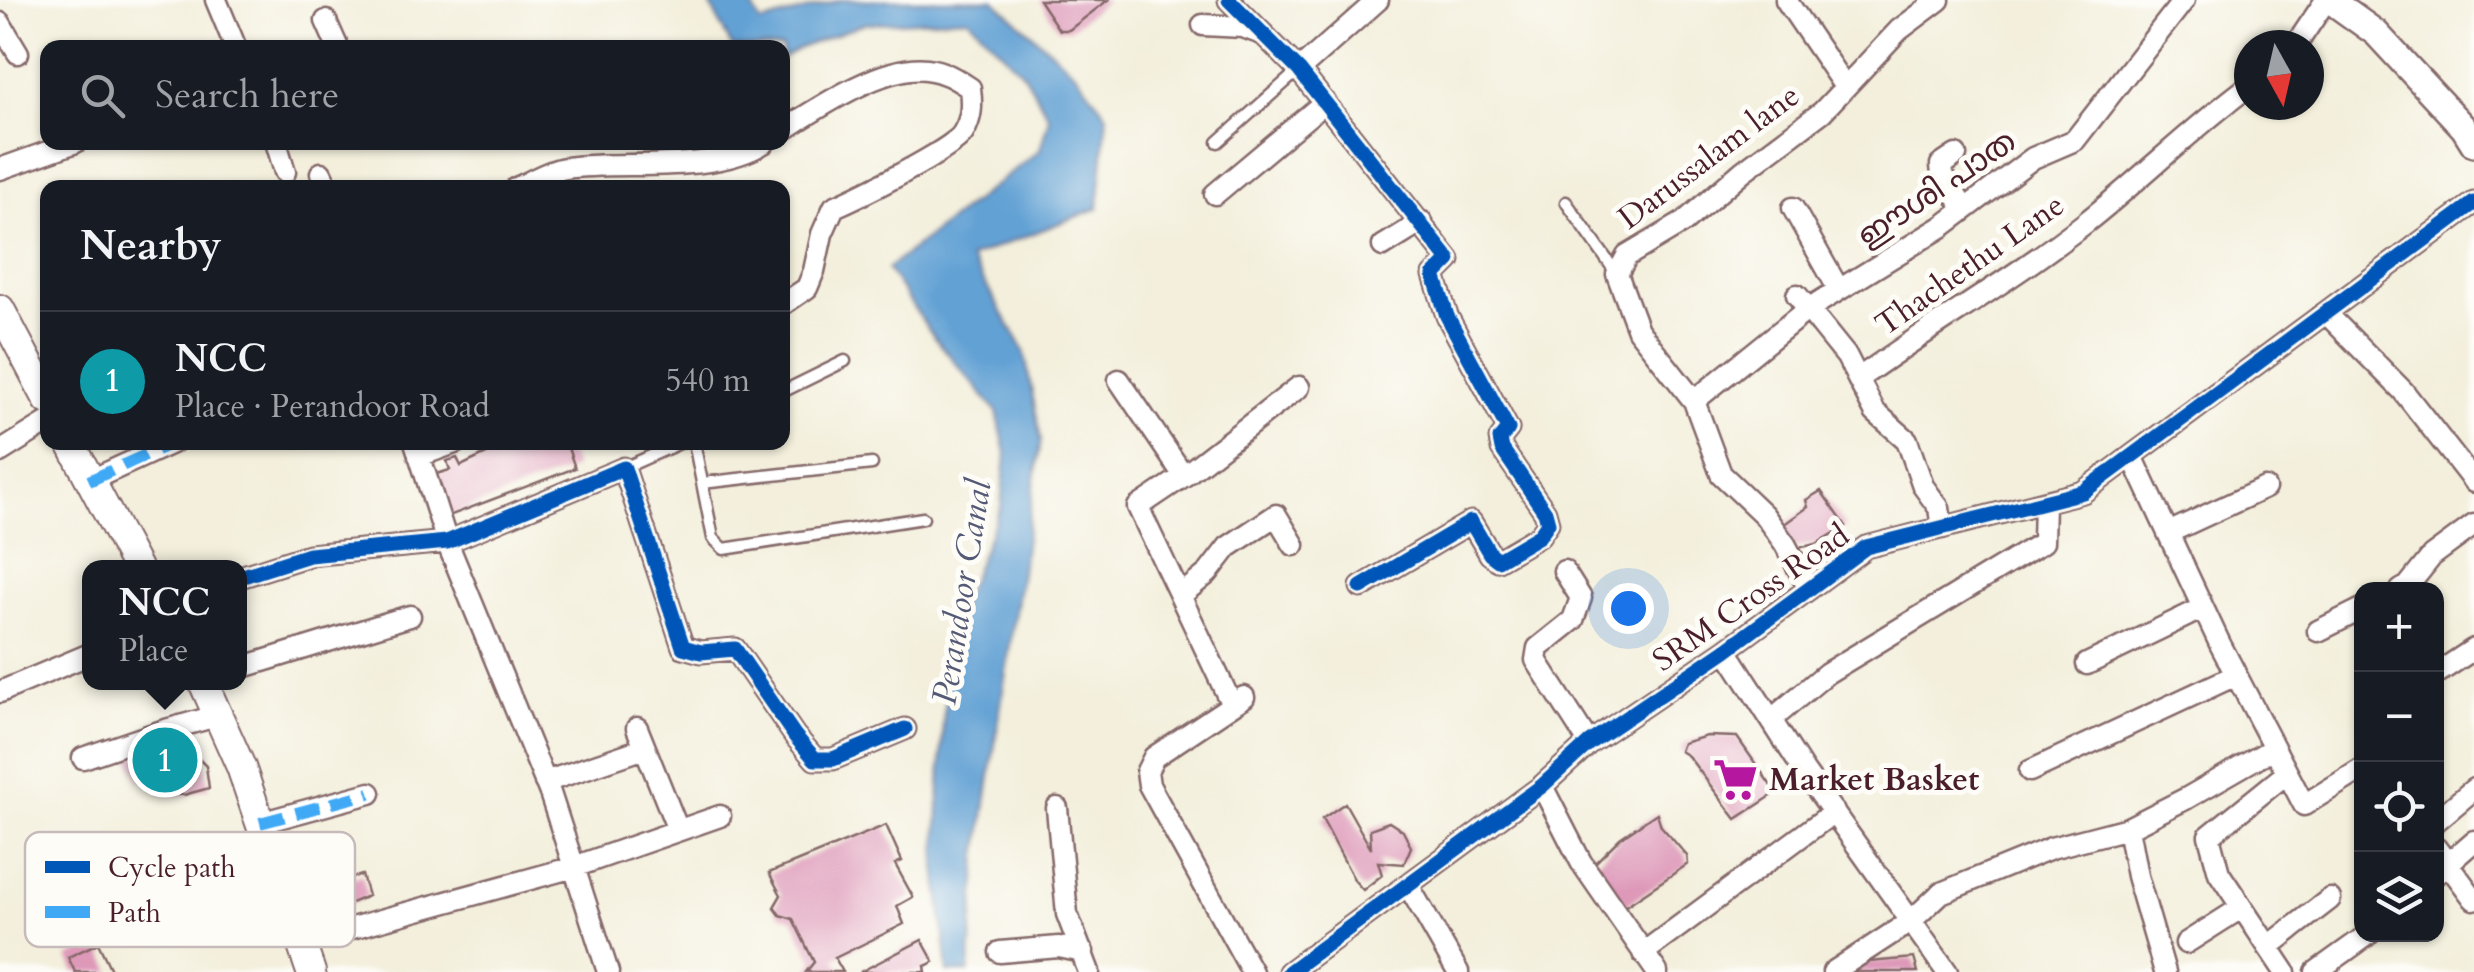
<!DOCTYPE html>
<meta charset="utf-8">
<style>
:root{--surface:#171b24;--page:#20242c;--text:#f1f3f6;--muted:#9ea1a6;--line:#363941;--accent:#7c3aed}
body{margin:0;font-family:Cardo,"Noto Sans Malayalam",serif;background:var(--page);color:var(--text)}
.controls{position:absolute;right:30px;bottom:30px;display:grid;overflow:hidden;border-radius:20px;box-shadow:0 2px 8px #0004}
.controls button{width:90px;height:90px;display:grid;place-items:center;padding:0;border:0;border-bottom:2px solid var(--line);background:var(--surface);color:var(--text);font:50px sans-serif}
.compass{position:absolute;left:2234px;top:30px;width:90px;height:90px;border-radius:50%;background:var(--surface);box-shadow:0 2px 8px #0004;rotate:172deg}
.you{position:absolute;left:1628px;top:608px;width:35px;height:35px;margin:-25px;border:8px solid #fff;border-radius:50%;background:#1a73e8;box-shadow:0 0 0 15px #1a73e833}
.badge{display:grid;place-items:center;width:65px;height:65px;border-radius:50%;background:var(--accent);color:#fff;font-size:32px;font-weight:700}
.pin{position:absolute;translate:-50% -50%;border:5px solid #fff;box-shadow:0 2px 10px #0006}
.popup{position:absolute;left:82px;top:560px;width:165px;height:130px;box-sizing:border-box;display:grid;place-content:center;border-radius:20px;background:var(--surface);filter:drop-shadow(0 2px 8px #0005);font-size:32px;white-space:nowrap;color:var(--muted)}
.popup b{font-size:38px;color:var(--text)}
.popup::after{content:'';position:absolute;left:50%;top:100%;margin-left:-20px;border:20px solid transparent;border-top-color:var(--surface)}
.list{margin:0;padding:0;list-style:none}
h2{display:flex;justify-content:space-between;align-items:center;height:130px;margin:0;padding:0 40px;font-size:42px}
h2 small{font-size:32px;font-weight:400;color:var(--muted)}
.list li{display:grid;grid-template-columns:65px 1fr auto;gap:30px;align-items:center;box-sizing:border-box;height:140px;padding:0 40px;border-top:2px solid var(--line)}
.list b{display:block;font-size:38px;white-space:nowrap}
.list p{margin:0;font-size:32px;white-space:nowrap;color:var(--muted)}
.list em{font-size:32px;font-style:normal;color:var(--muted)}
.icon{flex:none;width:55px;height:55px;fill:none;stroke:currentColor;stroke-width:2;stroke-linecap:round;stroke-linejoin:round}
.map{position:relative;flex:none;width:2474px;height:972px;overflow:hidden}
.search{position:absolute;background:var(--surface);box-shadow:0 2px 8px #0004;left:40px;top:40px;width:750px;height:110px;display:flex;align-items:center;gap:25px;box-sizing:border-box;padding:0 35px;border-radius:20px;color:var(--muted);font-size:38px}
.panel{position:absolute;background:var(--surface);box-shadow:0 2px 8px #0004;left:40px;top:180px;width:750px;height:270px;border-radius:20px}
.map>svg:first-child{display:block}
.water{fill:#62a1d4;stroke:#566080;stroke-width:2.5}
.building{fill:#de99b9}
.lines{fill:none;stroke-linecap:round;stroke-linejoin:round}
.service-casing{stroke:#856869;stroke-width:15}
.minor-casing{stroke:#856869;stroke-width:25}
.tertiary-casing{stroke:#856869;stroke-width:30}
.secondary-casing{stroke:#856869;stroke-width:32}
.service{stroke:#fff;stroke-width:10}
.minor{stroke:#fff;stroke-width:20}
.tertiary{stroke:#fff;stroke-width:25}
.secondary{stroke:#fff;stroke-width:28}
.quiet{stroke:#3fa9f5;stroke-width:12;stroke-dasharray:25 12;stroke-linecap:butt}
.cycleway-casing{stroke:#fdfcf7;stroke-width:21}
.cycleway{stroke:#0057b8;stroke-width:15}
.labels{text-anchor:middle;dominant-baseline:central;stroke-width:10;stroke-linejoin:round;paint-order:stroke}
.street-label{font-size:32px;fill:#4a1f2b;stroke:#fdfcf7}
.poi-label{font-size:32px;font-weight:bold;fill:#4a1f2b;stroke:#fdfcf7;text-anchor:start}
.water-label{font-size:35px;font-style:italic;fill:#555a77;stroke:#fdfcf7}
.key{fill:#fdfcf7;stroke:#c7baba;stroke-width:2.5}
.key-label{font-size:28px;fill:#4a1f2b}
</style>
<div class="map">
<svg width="2474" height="972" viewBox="0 0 2474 972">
<rect width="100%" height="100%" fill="#fdfcf7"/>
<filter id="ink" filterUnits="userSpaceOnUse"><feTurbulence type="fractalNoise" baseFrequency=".01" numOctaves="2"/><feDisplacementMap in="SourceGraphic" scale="20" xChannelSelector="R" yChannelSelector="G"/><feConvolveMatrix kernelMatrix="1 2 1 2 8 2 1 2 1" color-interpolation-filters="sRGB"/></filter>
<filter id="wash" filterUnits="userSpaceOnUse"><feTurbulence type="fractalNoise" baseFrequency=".0048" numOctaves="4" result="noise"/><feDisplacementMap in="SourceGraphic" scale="40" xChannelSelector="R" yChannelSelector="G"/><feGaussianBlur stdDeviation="2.25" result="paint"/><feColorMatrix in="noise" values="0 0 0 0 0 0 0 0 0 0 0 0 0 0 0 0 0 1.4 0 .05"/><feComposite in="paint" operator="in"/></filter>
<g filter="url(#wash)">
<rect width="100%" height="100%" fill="#f3efdc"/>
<path class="water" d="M708,0H749L761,23L840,0H994L1076,73L1107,115L1098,208L970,258L1024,350L1041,440L978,856L969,972H948L936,867L943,720L962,601L1001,507L1006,454L997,412L934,337L887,269L1040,150L1049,117L1024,74L968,18L863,24L800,48L783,58L782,48L732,47Z"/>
<g id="blocks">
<path class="building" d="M1039,0H1108L1069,30H1059Z
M522,442H566L575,468L449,516L433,475L450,470L447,461L457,458L461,466L503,446Z
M1821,491L1846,526L1816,544L1793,549L1780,527L1808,507L1806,500Z
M1707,736L1737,737L1776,793L1736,819L1688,756L1680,751L1683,743Z
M186,737L191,751L206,766L209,788L184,795L161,793L154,778L140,780L126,753L140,746H158Z
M1345,803L1371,849L1370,829L1389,822L1403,831L1411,847L1404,864L1378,862L1382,875L1363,890L1355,881L1322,819Z
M1657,813L1661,826L1687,856L1688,864L1621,909L1592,866L1620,838Z
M886,825L902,861L895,864L913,897L897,906L904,924L835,958L843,972H806L814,962L793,919L780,915L774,907L781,895L769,873Z
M362,875L368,896L344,906L349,924L309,935L295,891Z
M922,940L934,962L925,966L926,972H860Z
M98,943L112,972H75L68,957Z
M1914,958L1918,972H1853L1869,962Z"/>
</g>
</g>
<g filter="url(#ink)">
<use href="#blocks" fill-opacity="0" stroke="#856869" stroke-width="2.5"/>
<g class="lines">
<defs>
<path id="service" d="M1218,142L1299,70
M1566,202L1617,274
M782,392L845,361
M694,442L713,538L724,549L923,518
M624,468L682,442
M702,483L872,464"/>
<path id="minor" d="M216,0L236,48
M1229,0L1299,70L1449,260L1434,275L1447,316L1508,429L1500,439L1502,449L1545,512L1548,523L1539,536L1498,560L1490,554L1471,522L1361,587
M1786,0L1845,87
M326,21L338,48
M0,23L18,53
M1203,25L1243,27L1262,34
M2296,45L2326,0
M1299,70L1378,0
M782,131C818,108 883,64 927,69C944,71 956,79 970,88C972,105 972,118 963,133C953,150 857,197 834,207L822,234L814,271L807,288L782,305
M276,142L285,172
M1956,155L1941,165L1942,175L1965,209
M0,169L76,142
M321,173L328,188
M516,188C532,181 550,170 566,168C624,160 714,175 765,142
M1215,194L1325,102
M1793,208L1839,290
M1383,246L1422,222
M1797,295L1847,357L1858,379
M2326,313L2403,391L2474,482
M1119,380L1184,476
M1694,401L1808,309L1943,226L2033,158L2075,140L2184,0
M415,442L447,542L550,793L608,972
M0,452L48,422
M419,456L457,442
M2132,456L2220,644L2304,805L2362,769
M89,481L174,442
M1942,528L1939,508L1923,486L1907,440L1875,412L1858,379C1932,325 2012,280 2085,223C2141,179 2191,129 2249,86
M2168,533L2265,488
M1564,571L1581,598L1573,620L1538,648L1536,660L1589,743
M240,577L309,555L447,542L624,468L683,647L701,652L735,649L795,736L815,759H833L905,729
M1809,589L1785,544L1764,515L1721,474L1694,401L1638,330L1617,274L1627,256L1684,222L1743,171L1822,112L1899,30L1939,0
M2401,590L2408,586L2432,556L2474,525
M1180,596L1208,573L1228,547L1276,515L1294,545
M2318,631L2362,609
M1726,650L1804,771L1947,972
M2087,664L2203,608
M240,668L410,616
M2436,674L2474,649
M0,692L90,654
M1244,697L1154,757L1147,771L1149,785L1252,972
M1232,705L1138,507L1184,476L1299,387
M1771,720L1827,673L2043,542L2044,502
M637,728L678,830
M83,758L162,731L220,715
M2030,771L2236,675
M545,782L645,748
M1542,786L1581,862L1657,972
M1057,808L1067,914L1089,972
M2436,821L2474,789
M260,823L370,793
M2436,848L2474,899
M2436,874L2474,841
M1408,885L1458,972
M301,942L574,867L720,816
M2186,943L2241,908
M2268,947L2330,899
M1000,952L1059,947L1083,952
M1643,953L1834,812
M1289,972L1542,786L1589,743L1726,650L1866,547L2083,492L2474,203
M1833,972L1911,921L1941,893L2051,848L2128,828
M2165,972L2137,876L2128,828L2187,798L2274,748
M2285,972L2219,873L2209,836L2287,773
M2316,972L2369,934"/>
<path id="tertiary" d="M2330,0L2376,33L2464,128L2474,144"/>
<path id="secondary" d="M0,309L48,400
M70,442L137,568
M203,682L241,767L311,972"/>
</defs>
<use href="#service" class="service-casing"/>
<use href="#minor" class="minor-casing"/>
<use href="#tertiary" class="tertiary-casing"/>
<use href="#secondary" class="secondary-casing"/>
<use href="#service" class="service"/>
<use href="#minor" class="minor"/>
<use href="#tertiary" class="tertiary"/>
<use href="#secondary" class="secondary"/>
<path class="quiet" d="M89,481L174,442
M260,823L370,793"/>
<defs>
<path id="cycleway" d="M1229,0L1299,70L1449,260L1434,275L1447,316L1508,429L1500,439L1502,449L1545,512L1548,523L1539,536L1498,560L1490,554L1471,522L1361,587
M240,577L309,555L447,542L624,468L683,647L701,652L735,649L795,736L815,759H833L905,729
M1289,972L1542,786L1589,743L1726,650L1866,547L2083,492L2474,203"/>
</defs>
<use href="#cycleway" class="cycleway-casing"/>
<use href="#cycleway" class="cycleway"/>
</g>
</g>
<defs>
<symbol id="supermarket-bare" viewBox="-9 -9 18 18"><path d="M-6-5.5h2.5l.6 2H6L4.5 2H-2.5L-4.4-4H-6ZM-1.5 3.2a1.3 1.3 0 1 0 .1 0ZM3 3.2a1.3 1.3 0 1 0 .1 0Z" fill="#b5179e" stroke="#fdfcf7" stroke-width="2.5" paint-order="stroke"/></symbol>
</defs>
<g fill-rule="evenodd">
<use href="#supermarket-bare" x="1704" y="748" width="63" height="63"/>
</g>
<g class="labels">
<g class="street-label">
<text transform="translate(1709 157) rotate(-37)">Darussalam lane</text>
<text transform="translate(1937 189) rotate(-34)">ഈശി പാത</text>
<text transform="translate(1970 265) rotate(-35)">Thachethu Lane</text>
<text transform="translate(1751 598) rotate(-35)">SRM Cross Road</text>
</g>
<g class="poi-label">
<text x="1769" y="780">Market Basket</text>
</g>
<g class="water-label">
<text transform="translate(962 592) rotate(-81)">Perandoor Canal</text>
</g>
</g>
<rect x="25" y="832" width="330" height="115" rx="15" class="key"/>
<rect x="45" y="861" width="45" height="12" fill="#0057b8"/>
<rect x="45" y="906" width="45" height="12" fill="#3fa9f5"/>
<g class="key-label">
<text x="108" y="877">Cycle path</text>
<text x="108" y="922">Path</text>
</g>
</svg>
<div class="controls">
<button>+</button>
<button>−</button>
<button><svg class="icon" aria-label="locate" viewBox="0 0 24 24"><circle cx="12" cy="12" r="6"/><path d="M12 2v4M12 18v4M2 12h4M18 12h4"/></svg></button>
<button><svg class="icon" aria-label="layers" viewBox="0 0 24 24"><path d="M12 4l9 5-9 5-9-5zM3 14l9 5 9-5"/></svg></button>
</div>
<svg class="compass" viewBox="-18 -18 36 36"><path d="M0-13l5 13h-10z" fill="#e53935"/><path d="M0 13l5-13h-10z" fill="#9ea1a6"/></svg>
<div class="you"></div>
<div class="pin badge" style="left:165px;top:760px;background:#0f9aa8">1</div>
<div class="popup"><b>NCC</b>Place</div>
<div class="search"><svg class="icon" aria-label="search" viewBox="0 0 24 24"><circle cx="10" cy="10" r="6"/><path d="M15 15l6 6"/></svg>Search here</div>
<section class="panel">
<h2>Nearby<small></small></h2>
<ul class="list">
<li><span class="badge" style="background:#0f9aa8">1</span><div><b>NCC</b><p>Place · Perandoor Road</p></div><em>540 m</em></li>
</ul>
</section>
</div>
